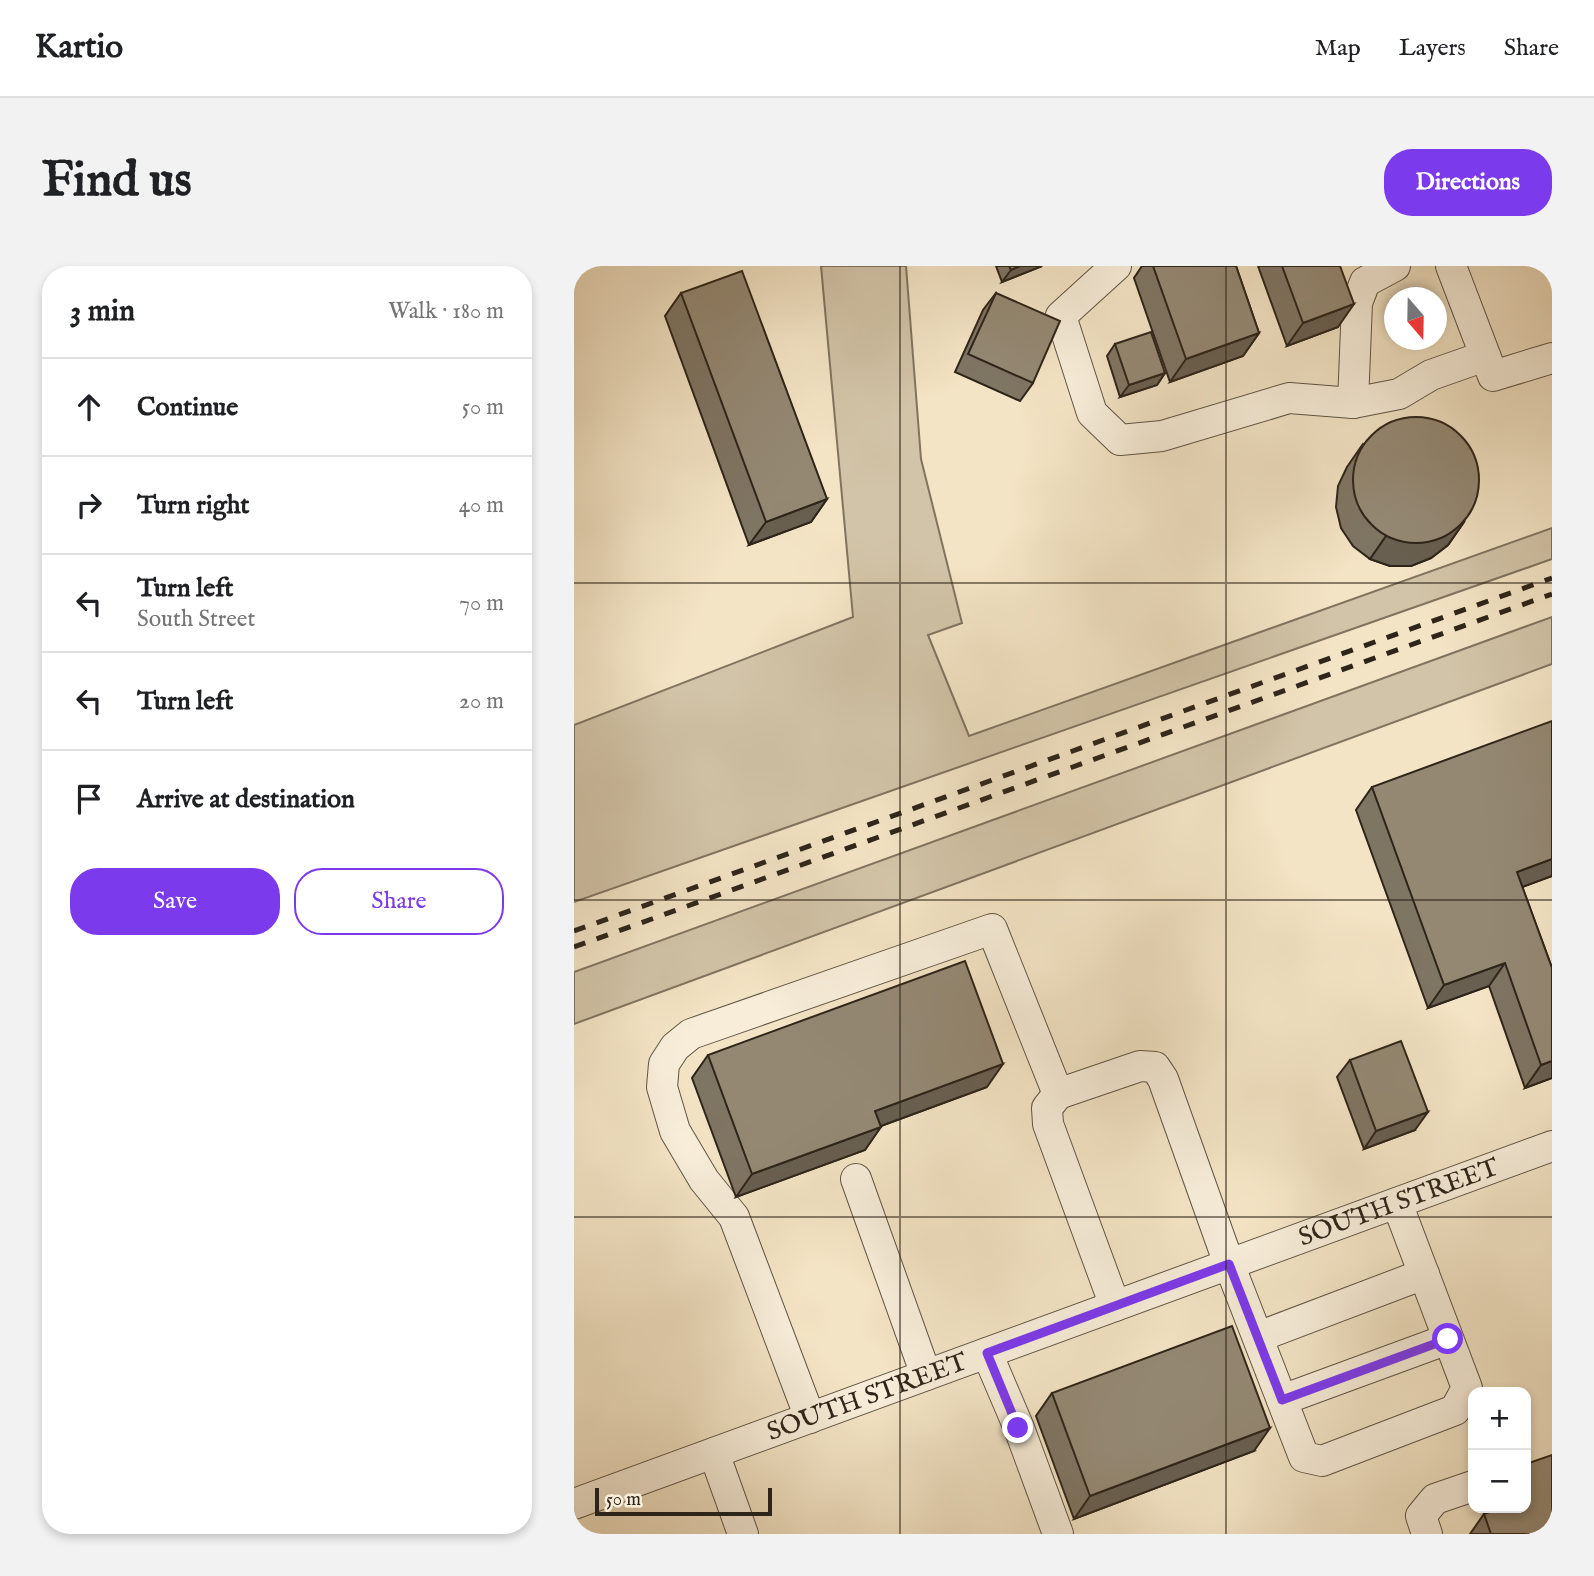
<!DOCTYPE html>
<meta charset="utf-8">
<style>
:root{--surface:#fff;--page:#f2f2f2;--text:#202124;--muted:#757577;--line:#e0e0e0;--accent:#7c3aed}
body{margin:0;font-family:"IM FELL English",serif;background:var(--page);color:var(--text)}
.controls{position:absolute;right:21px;bottom:21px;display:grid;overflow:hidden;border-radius:14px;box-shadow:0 4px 10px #0003}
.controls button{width:63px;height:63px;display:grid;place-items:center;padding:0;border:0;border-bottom:2px solid var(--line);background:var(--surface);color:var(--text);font:35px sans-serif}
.compass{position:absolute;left:810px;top:21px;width:63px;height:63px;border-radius:50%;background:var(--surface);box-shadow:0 4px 10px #0003;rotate:160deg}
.scale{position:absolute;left:21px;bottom:18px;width:177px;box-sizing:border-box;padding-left:7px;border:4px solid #2e251a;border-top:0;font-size:19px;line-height:24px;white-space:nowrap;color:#2e251a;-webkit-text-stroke:5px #f7edd9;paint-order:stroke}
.stop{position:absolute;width:21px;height:21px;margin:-16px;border:5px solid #7c3aed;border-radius:50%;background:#fff}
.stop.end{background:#7c3aed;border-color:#fff;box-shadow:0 2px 7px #0008}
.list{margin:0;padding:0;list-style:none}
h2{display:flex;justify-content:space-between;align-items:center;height:91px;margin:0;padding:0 28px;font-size:30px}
h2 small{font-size:23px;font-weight:400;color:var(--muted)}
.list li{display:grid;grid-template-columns:46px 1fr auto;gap:21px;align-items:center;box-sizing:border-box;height:98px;padding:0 28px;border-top:2px solid var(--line)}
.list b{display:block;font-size:26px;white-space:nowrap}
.list p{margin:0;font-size:23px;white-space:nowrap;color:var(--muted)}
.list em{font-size:23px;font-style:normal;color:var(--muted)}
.actions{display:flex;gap:14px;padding:21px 28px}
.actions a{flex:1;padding:16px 0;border:2px solid var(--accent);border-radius:28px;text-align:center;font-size:24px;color:var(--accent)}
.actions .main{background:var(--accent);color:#fff}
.icon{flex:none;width:38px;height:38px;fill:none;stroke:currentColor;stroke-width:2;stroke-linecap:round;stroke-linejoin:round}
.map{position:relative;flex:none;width:978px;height:1268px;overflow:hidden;border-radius:28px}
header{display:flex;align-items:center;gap:42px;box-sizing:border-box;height:98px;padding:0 35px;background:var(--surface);border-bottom:2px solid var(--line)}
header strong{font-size:33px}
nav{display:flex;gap:38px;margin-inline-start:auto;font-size:24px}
.intro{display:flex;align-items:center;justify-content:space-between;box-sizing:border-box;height:168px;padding:0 42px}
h1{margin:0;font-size:49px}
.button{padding:18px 32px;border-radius:28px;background:var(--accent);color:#fff;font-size:24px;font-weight:700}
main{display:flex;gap:42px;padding:0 42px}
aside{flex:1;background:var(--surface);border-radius:28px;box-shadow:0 4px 10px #0003}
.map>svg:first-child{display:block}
.green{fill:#d2c4a8;stroke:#807461;stroke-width:2}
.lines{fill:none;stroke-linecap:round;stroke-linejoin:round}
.minor-casing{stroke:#5f5545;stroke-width:32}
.minor{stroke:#f7edd9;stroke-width:30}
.rail{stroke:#2e251a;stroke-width:5;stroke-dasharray:12 12;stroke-linecap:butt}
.wall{fill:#7f7563;stroke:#2e251a;stroke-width:2}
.shaded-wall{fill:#685f50;stroke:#2e251a;stroke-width:2}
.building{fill:#948873;stroke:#2e251a;stroke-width:2}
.route{stroke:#7c3aed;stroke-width:9}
.grid{fill:none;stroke:#2e251a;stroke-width:2;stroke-opacity:0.55}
.labels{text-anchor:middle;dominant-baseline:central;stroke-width:6;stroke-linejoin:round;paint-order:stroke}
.street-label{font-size:26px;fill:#2e251a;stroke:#f7edd9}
</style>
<header>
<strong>Kartio</strong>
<nav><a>Map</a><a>Layers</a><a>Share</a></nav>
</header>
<div class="intro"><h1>Find us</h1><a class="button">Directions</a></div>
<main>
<aside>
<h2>3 min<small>Walk · 180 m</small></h2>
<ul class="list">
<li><svg class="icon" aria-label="ahead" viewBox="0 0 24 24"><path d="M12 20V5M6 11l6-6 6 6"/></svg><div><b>Continue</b></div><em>50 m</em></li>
<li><svg class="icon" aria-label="right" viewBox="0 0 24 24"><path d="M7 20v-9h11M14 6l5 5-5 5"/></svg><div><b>Turn right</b></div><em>40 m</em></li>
<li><svg class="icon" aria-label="left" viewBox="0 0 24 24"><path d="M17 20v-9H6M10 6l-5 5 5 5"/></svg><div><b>Turn left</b><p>South Street</p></div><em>70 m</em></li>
<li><svg class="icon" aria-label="left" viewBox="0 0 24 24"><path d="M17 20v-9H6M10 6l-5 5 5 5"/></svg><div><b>Turn left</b></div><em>20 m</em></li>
<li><svg class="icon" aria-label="arrive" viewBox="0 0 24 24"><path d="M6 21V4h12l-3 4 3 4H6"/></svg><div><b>Arrive at destination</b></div></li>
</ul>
<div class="actions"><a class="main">Save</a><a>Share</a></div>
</aside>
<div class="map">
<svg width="978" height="1268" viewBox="0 0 978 1268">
<rect width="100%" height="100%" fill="#f3e4c5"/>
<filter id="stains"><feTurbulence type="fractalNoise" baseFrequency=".00286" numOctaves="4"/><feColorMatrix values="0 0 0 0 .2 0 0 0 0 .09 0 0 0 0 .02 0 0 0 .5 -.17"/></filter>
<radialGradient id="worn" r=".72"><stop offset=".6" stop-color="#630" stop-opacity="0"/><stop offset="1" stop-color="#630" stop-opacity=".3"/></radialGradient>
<path class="green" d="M247,0H332L347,193L388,357L354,369L395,470L978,262V293L0,636V459L279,351Z
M978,351V398L0,758V706Z"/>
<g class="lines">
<defs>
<g id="minor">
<path d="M542,0L487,50L518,147L546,174L588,170L715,132L779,137L825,128L857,109L911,90"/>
<path d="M877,0L919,110L978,92"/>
<path d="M779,137L783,37L791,16L821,0"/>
<path d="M282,913L352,1109"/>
<path d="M541,1040L474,858L473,842L484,828L566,800L581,801L589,813L655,998L730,1191L748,1195L881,1144L893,1122L823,937"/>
<path d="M684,1071L850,1008"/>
<path d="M413,1087L445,1162L484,1268"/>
<path d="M708,1134L874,1073"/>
<path d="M236,1152L160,951L130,914L101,865L88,821L90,798L101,781L117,768L418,663L484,828"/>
<path d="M140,1187L169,1268"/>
<path id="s1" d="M0,1238L978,880"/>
<path d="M853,1268L847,1250L861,1233L899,1220"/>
</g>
</defs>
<use href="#minor" class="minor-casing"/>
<use href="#minor" class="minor"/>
<path class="rail" d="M0,665L978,312
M0,681L978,328"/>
</g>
<path class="wall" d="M422,0H468L428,16Z
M568,0H662L685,67L669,90L596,116L560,12Z
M684,0H766L764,61L713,80Z
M107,27L253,233L237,256L175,279L91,50Z
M422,27L459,117L446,135L381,106L409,44Z
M541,78L591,107L583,119L546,131L533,90Z
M789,178L890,256L874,279L857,292L837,300H816L796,293L779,280L767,262L762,241L764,220L773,201Z
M798,521L978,610L948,621L978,702V812L951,822L915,720L854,742L782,544Z
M134,789L413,821L307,860L291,884L162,931L118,812Z
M776,794L841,864L790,883L763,811Z
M478,1127L680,1185L500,1253L462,1150Z
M952,1242L978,1268H896L910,1248Z"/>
<path class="shaded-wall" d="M446,0H468L428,16L437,4Z
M780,38L764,61L713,80L729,57Z
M685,67L669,90L596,116L612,93Z
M591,107L583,119L546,131L555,119Z
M253,233L237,256L175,279L192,256Z
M890,256L874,279L857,292L837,300H816L796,293L812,270Z
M978,593V610L927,629L943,606Z
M931,697L915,720L854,742L870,719Z
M978,795V812L951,822L967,799Z
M429,798L413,821L285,868L301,845Z
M854,846L841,864L790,883L802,865Z
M307,861L291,884L162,931L178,908Z
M696,1162L680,1185L500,1253L516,1230Z"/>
<path class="building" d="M435,0H446L437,4Z
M579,0H662L685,67L612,93Z
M708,0H766L780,38L729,57Z
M168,5L253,233L192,256L107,27Z
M422,27L486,55L459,117L394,88Z
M577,66L591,107L555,119L541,78Z
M779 214a63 63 0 1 1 126 0a63 63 0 1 1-126 0Z
M978,455V593L943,606L978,702V795L967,799L931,697L870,719L798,521Z
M391,695L429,798L301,845L307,861L178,908L134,789Z
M827,775L854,846L802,865L776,794Z
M658,1060L696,1162L516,1230L478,1127Z
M978,1189V1268H917L910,1248L926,1242H952V1198Z"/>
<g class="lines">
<path class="route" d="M444,1162L413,1087L655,998L708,1134L874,1073"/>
</g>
<path class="grid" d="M326,0V1268M652,0V1268M0,317H978M0,634H978M0,951H978"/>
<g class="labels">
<g class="street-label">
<text stroke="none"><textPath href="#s1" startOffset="878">SOUTH STREET</textPath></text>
<text stroke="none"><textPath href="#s1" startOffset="312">SOUTH STREET</textPath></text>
</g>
</g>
<rect width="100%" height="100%" filter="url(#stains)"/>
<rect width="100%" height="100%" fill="url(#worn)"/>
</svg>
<div class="controls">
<button>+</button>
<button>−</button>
</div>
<svg class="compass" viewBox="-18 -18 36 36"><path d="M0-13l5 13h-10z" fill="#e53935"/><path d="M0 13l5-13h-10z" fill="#757577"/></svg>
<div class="scale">50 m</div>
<div class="stop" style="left:874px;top:1073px"></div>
<div class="stop end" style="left:444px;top:1162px"></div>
</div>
</main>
